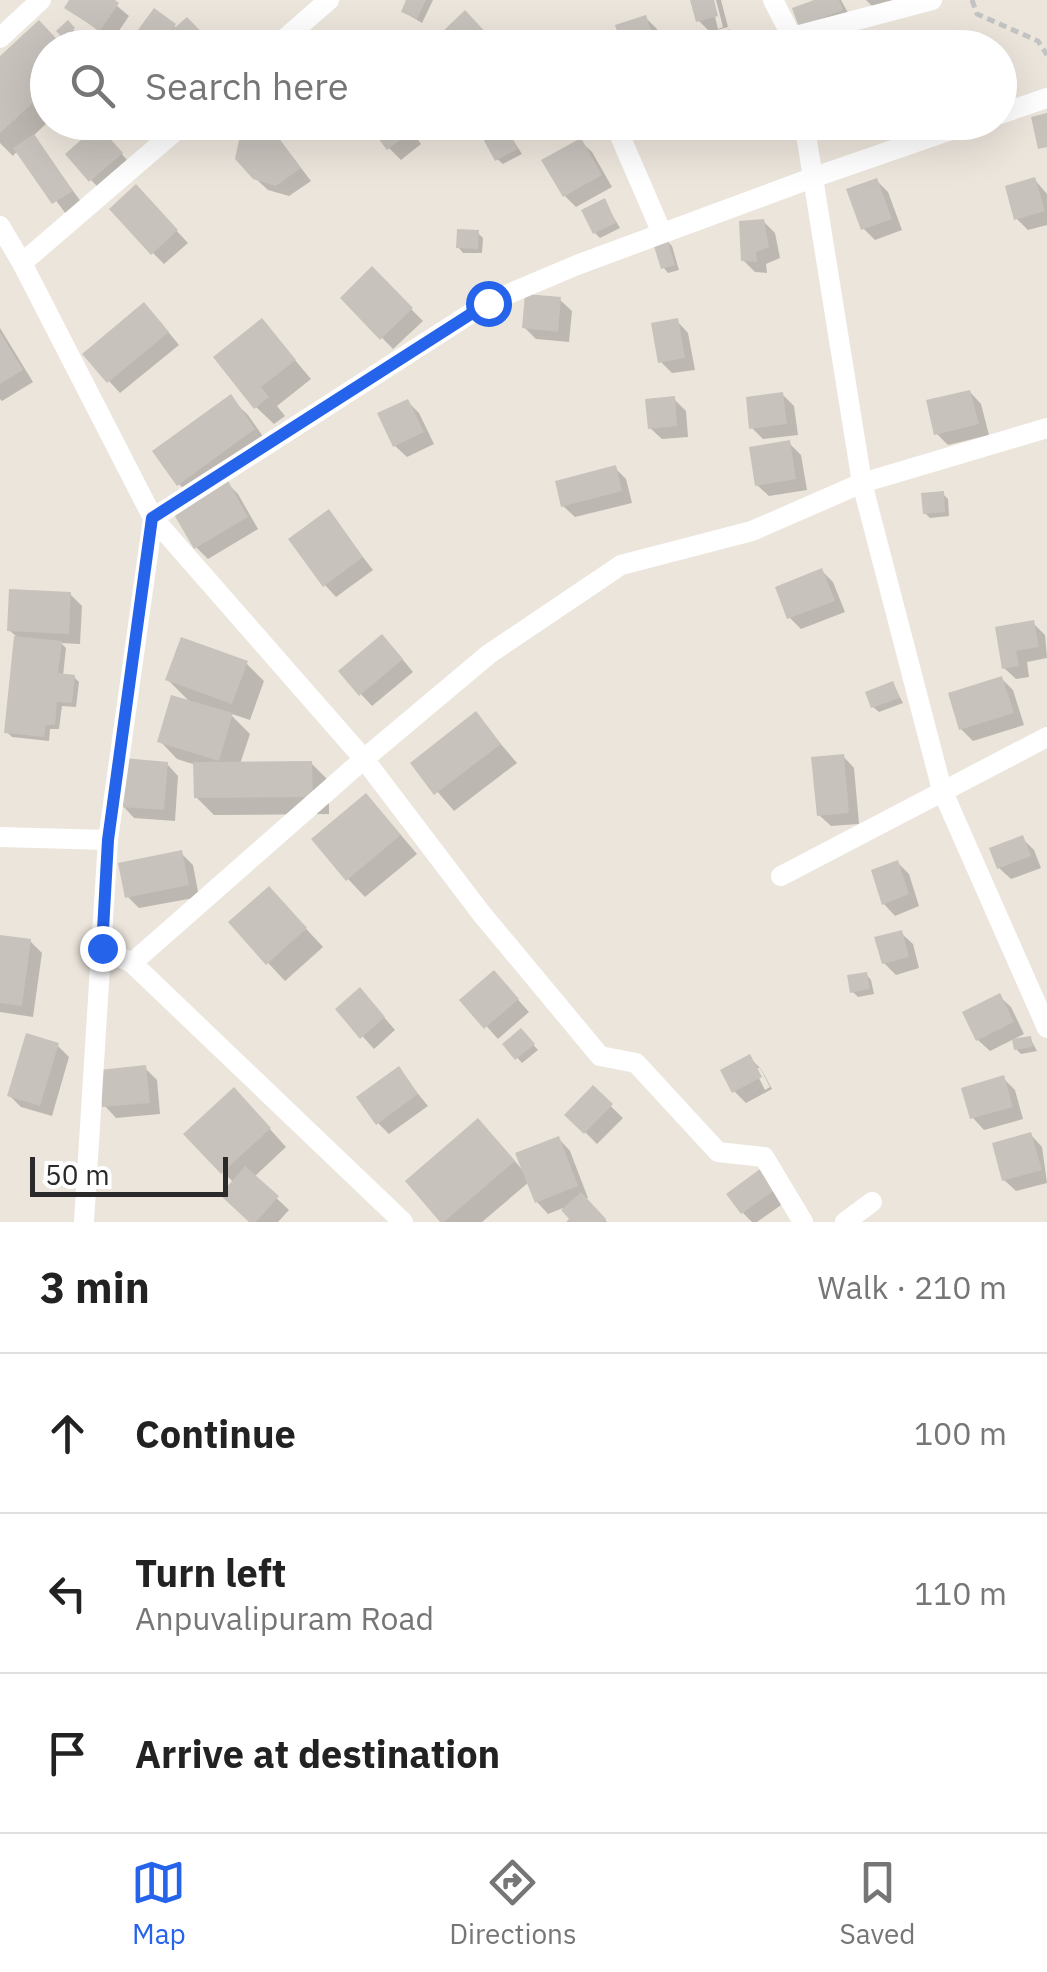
<!DOCTYPE html>
<meta charset="utf-8">
<style>
:root{--surface:#fff;--page:#f2f2f2;--text:#222;--muted:#767676;--line:#e0e0e0;--accent:#2563eb}
body{margin:0;font-family:"IBM Plex Sans",sans-serif;background:var(--page);color:var(--text)}
.scale{position:absolute;left:30px;bottom:25px;width:198px;box-sizing:border-box;padding-left:10px;border:5px solid #2a2a2a;border-top:0;font-size:28px;line-height:35px;white-space:nowrap;color:#2a2a2a;-webkit-text-stroke:8px #fff;paint-order:stroke}
.stop{position:absolute;width:30px;height:30px;margin:-22px;border:8px solid #2563eb;border-radius:50%;background:#fff}
.stop.end{background:#2563eb;border-color:#fff;box-shadow:0 2px 10px #0008}
.list{margin:0;padding:0;list-style:none}
h2{display:flex;justify-content:space-between;align-items:center;height:130px;margin:0;padding:0 40px;font-size:42px}
h2 small{font-size:32px;font-weight:400;color:var(--muted)}
.list li{display:grid;grid-template-columns:65px 1fr auto;gap:30px;align-items:center;box-sizing:border-box;height:160px;padding:0 40px;border-top:2px solid var(--line)}
.list b{display:block;font-size:38px;white-space:nowrap}
.list p{margin:0;font-size:32px;white-space:nowrap;color:var(--muted)}
.list em{font-size:32px;font-style:normal;color:var(--muted)}
.icon{flex:none;width:55px;height:55px;fill:none;stroke:currentColor;stroke-width:2;stroke-linecap:round;stroke-linejoin:round}
.map{position:relative;flex:none;width:1047px;height:1222px;overflow:hidden}
.search{position:absolute;background:var(--surface);box-shadow:0 10px 40px #0002;left:30px;right:30px;top:30px;height:110px;display:flex;align-items:center;gap:25px;box-sizing:border-box;padding:0 35px;border-radius:55px;color:var(--muted);font-size:38px}
.sheet{height:610px;background:var(--surface)}
nav{display:flex;justify-content:space-around;align-items:center;box-sizing:border-box;height:140px;border-top:2px solid var(--line);background:var(--surface);font-size:28px;color:var(--muted)}
nav a{display:grid;justify-items:center;gap:5px}
nav .on{color:var(--accent)}
.map>svg:first-child{display:block}
.shadow{fill:#0003;fill-rule:evenodd}
.building{fill:#c7c2bc}
.lines{fill:none;stroke-linecap:round;stroke-linejoin:round}
.path{stroke:#c3c3c3;stroke-width:5;stroke-dasharray:8 5;stroke-linecap:butt}
.street{stroke:#fff;stroke-width:20}
.route{stroke:#2563eb;stroke-width:12}
</style>
<div class="map">
<svg width="1047" height="1222" viewBox="0 0 1047 1222">
<rect width="100%" height="100%" fill="#ece5dc"/>
<path class="shadow" d="M72,0H110L129,16L112,41L67,7Z
M409,0H433L422,23L404,12Z
M693,0H711L718,29L723,27L716,0H721L728,27L710,32L698,20Z
M821,0H841L853,22L801,26Z
M866,0H909L878,12Z
M154,11L178,29L187,20L213,47L187,48L183,42L179,48H152L138,34Z
M465,13L497,48H454Z
M646,18L657,29L663,48H625Z
M68,24L78,35L70,42L60,31Z
M48,48V122L33,136L82,203L66,214L18,150L13,156L0,143V60Z
M405,122L421,144L401,160L389,148Z
M504,126L522,154L503,164L497,159Z
M275,134L311,181L289,196L268,190L255,178Z
M110,140L132,166L103,192L91,180Z
M580,141L592,152L612,187L576,207L565,196Z
M1035,180L1047,194V225L1028,230L1016,218Z
M877,181L888,192L902,230L875,240L863,228Z
M147,199L188,243L164,264L153,253Z
M604,201L620,228L600,238L595,233Z
M763,221L775,233L780,258L766,264L767,273L755,272L743,260Z
M478,233L483,238L482,253H463L458,247Z
M667,241L672,246L679,270L668,273L663,267Z
M372,270L423,321L393,349L343,298Z
M560,300L572,311L569,342L536,339L524,327Z
M156,317L179,345L120,393L109,381Z
M262,321L311,379L277,406L285,416L274,424L256,407Z
M677,321L688,333L695,370L672,373L661,362Z
M0,328L33,382L2,401L0,399Z
M970,392L981,404L989,435L948,445L937,434Z
M782,394L794,406L798,435L763,439L752,428Z
M230,398L248,415L271,448L225,481L238,494L258,529L208,559L196,547L195,500L179,484Z
M674,399L686,411L688,437L662,439L650,428Z
M408,402L419,413L434,444L407,457L395,446Z
M789,443L801,455L807,490L769,496L757,485Z
M615,468L626,479L632,503L575,517L563,506Z
M943,494L948,499L949,516L930,518L925,513Z
M328,512L373,570L336,597L325,585Z
M822,571L833,582L845,612L801,629L789,617Z
M70,594L82,606L80,644L61,643L66,648L63,676L74,677L79,682L76,707L62,706L59,729H50L49,741L12,737L7,732L17,637L9,630Z
M1033,623L1045,635L1047,658L1027,662L1029,677L1016,679L1004,668Z
M394,649L413,672L372,706L361,694Z
M246,663L264,681L250,720L229,713L250,734L240,764L311,763L329,781V814L214,815L196,797V765L177,759L160,741L192,704L168,680Z
M1002,679L1013,690L1024,725L973,741L961,729Z
M893,684L903,703L879,712L873,707Z
M476,715L517,763L454,811L413,763Z
M843,756L854,768L859,824L831,826L819,815Z
M167,764L178,776L175,821L134,818L123,806Z
M383,814L417,854L365,897L348,879Z
M1022,838L1034,850L1041,868L1011,879L999,868Z
M181,853L193,865L199,897L139,908L127,896Z
M898,863L909,874L919,906L895,916L884,904Z
M286,907L323,947L285,981L231,923Z
M901,933L913,944L919,968L896,975L884,963Z
M0,937L30,941L42,953L33,1017L0,1012Z
M866,974L871,980L874,994L858,997L853,992Z
M505,985L529,1012L498,1039L463,1000Z
M999,996L1011,1007L1024,1034L990,1051L978,1040Z
M371,1002L395,1030L374,1049L338,1009Z
M521,1031L538,1050L522,1063L505,1044Z
M1030,1038L1037,1051L1021,1054L1016,1049Z
M58,1046L69,1057L52,1116L21,1107L10,1096Z
M750,1058L761,1069L772,1089L746,1103L734,1091ZM754,1068H760L770,1087L765,1090Z
M145,1068L157,1080L160,1114L116,1118L105,1106Z
M398,1069L428,1106L389,1134L378,1123Z
M1003,1078L1015,1090L1023,1119L984,1130L973,1118Z
M593,1089L623,1118L597,1144L568,1115Z
M251,1108L286,1147L254,1177L289,1210L278,1222H251L234,1183L187,1134Z
M1031,1135L1042,1147L1047,1183L1016,1191L1004,1180Z
M496,1139L525,1173L559,1139L570,1151L588,1198L585,1199L607,1222H575L563,1208L548,1214L537,1202L529,1182L482,1222H443Z
M760,1172L784,1203L757,1222H752L743,1213Z"/>
<path class="building" d="M69,0H115L119,3L100,31L64,8Z
M406,0H426L417,19L401,12Z
M690,0H714L718,16L696,22Z
M814,0H839L843,10L799,27L792,8Z
M154,8L176,24L160,48H153L135,34Z
M465,10L491,38L481,48H451L439,35Z
M646,15L657,48H622L615,25Z
M187,17L210,41L202,48H184L170,32Z
M39,20L65,48H48V89L0,133V56Z
M68,20L75,28L64,39L56,31Z
M730,29L739,48H716L712,37Z
M1047,113V147L1038,149L1031,117Z
M259,122H267L301,168L276,186L253,179L235,159L240,136Z
M366,122H405L412,131L387,150Z
M504,122L518,149L495,161L481,135Z
M98,125L123,153L89,182L65,154Z
M34,134L73,191L52,204L13,148Z
M581,138L602,175L563,197L541,160Z
M1035,177L1045,211L1014,220L1005,186Z
M877,178L892,219L861,230L846,189Z
M136,184L178,230L151,255L109,209Z
M605,198L616,223L593,234L581,210Z
M764,219L769,247L756,252L757,262L741,261L739,221Z
M457,229L479,230L478,249L456,248Z
M667,238L675,265L661,269L653,243Z
M372,266L413,308L380,340L340,298Z
M525,294L561,297L558,332L522,328Z
M144,302L169,332L107,383L82,354Z
M262,318L296,360L261,387L269,397L254,409L213,357Z
M678,318L685,358L658,363L651,323Z
M0,332L23,370L0,384Z
M970,390L979,424L934,435L926,400Z
M783,392L787,424L749,429L746,397Z
M231,394L255,429L177,486L152,451Z
M675,396L677,426L648,429L645,399Z
M408,399L424,432L393,447L377,413Z
M790,440L796,479L755,486L749,447Z
M616,465L622,491L561,507L555,481Z
M227,479L248,517L194,549L172,511Z
M944,491L945,512L923,514L921,493Z
M329,509L363,557L323,587L288,539Z
M822,568L835,601L787,619L775,587Z
M9,589L71,592L69,634L7,631Z
M1034,620L1039,647L1016,651L1019,666L1002,669L995,627Z
M382,634L403,659L359,696L338,671Z
M14,636L62,641L58,673L75,675L72,703L57,702L55,725H46L44,737L4,733Z
M181,637L248,661L232,704L165,680Z
M1002,676L1014,713L959,730L948,693Z
M893,681L900,698L871,708L865,692Z
M171,695L233,713L219,761L157,742Z
M476,711L501,744L434,795L410,763Z
M844,754L849,813L817,816L811,757Z
M124,758L168,762L164,810L120,807Z
M312,761L313,797L194,798L193,762Z
M366,793L401,835L346,881L311,839Z
M1023,835L1031,856L997,869L989,848Z
M182,850L189,885L125,898L118,863Z
M898,860L909,894L882,905L871,870Z
M269,886L307,928L266,965L228,922Z
M902,930L909,957L882,964L874,937Z
M0,935L31,939L22,1006L0,1003Z
M494,970L519,999L484,1029L459,1000Z
M867,972L870,989L850,993L847,975Z
M360,987L385,1017L360,1039L335,1009Z
M1000,993L1014,1022L976,1041L962,1012Z
M521,1028L535,1044L515,1060L502,1044Z
M26,1033L59,1043L40,1106L7,1096Z
M1031,1036L1033,1047L1014,1050L1012,1039Z
M750,1054L762,1077L732,1093L720,1070Z
M146,1065L150,1103L102,1107L99,1070Z
M399,1066L418,1094L376,1125L356,1097Z
M1004,1075L1013,1107L970,1119L961,1088Z
M593,1085L613,1104L584,1134L564,1115Z
M234,1087L271,1128L221,1174L183,1134Z
M478,1118L515,1161L444,1222H440L405,1181Z
M1031,1132L1042,1170L1002,1181L992,1143Z
M559,1136L578,1186L535,1203L515,1153Z
M245,1166L279,1196L256,1222H249L220,1195Z
M760,1169L775,1190L741,1214L726,1194Z
M581,1192L606,1219L603,1222H566L569,1219L561,1210Z"/>
<g class="lines">
<path class="path" d="M972,0L977,14L1038,41L1047,55"/>
<path class="street" d="M773,0L792,37L794,48
M792,37L932,0
M0,38L41,0
M274,48L329,0
M1000,114L1047,98
M614,122L662,233
M804,122L862,483L942,790L1047,1028
M0,226L22,263L153,518L108,840L84,1222
M22,263L186,122
M0,837L108,840
M781,876L1047,737
M102,948L132,963L403,1222
M132,963L364,759L489,654L621,565L752,531L862,483L1047,428
M803,1222L764,1157L718,1152L636,1063L600,1056L481,913L364,759L153,518L487,303L577,265L812,178L974,122
M845,1222L872,1202"/>
</g>
<g class="lines">
<path class="route" d="M102,948L108,840L152,518L488,303"/>
</g>
</svg>
<div class="scale">50 m</div>
<div class="stop" style="left:488px;top:303px"></div>
<div class="stop end" style="left:102px;top:948px"></div>
<div class="search"><svg class="icon" aria-label="search" viewBox="0 0 24 24"><circle cx="10" cy="10" r="6"/><path d="M15 15l6 6"/></svg>Search here</div>
</div>
<section class="sheet">
<h2>3 min<small>Walk · 210 m</small></h2>
<ul class="list">
<li><svg class="icon" aria-label="ahead" viewBox="0 0 24 24"><path d="M12 20V5M6 11l6-6 6 6"/></svg><div><b>Continue</b></div><em>100 m</em></li>
<li><svg class="icon" aria-label="left" viewBox="0 0 24 24"><path d="M17 20v-9H6M10 6l-5 5 5 5"/></svg><div><b>Turn left</b><p>Anpuvalipuram Road</p></div><em>110 m</em></li>
<li><svg class="icon" aria-label="arrive" viewBox="0 0 24 24"><path d="M6 21V4h12l-3 4 3 4H6"/></svg><div><b>Arrive at destination</b></div></li>
</ul>
</section>
<nav>
<a class="on"><svg class="icon" aria-label="map" viewBox="0 0 24 24"><path d="M3 6l6-2 6 2 6-2v14l-6 2-6-2-6 2zM9 4v14M15 6v14"/></svg>Map</a>
<a><svg class="icon" aria-label="directions" viewBox="0 0 24 24"><path d="M12 3l9 9-9 9-9-9zM9 14v-3h6M13 9l2 2-2 2"/></svg>Directions</a>
<a><svg class="icon" aria-label="saved" viewBox="0 0 24 24"><path d="M7 4h10v16l-5-4-5 4z"/></svg>Saved</a>
</nav>
